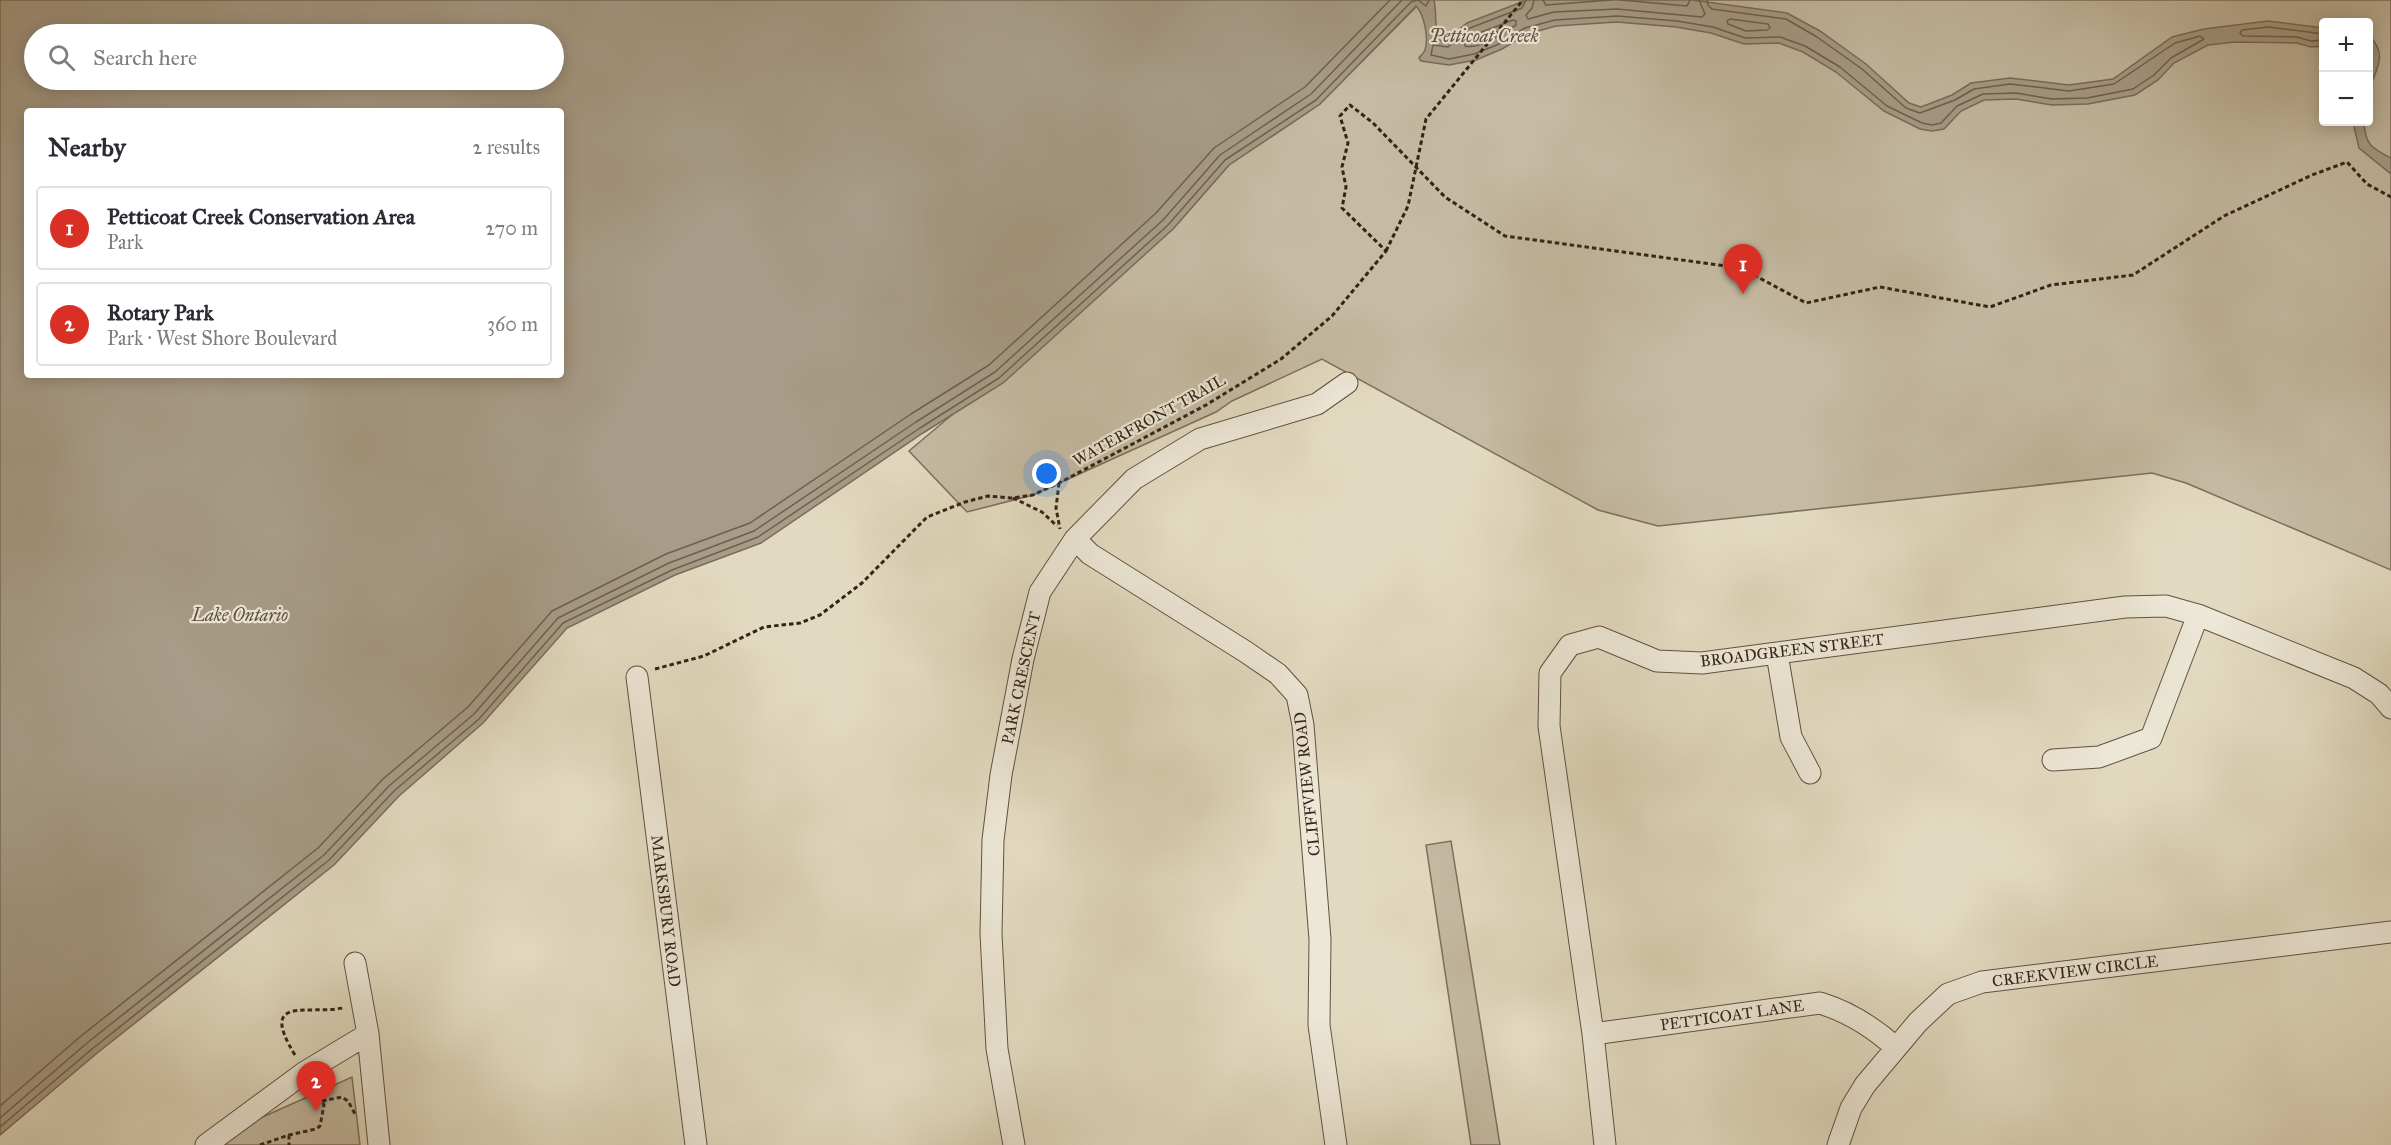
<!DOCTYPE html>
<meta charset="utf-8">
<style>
:root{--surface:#fff;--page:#f2f2f3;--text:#2b2b33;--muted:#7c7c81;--line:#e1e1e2;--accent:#d93025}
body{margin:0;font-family:"IM FELL Great Primer",serif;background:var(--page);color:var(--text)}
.controls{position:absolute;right:18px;top:18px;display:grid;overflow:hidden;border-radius:6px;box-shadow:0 3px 15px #0003}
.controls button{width:54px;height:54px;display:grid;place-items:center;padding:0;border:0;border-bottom:2px solid var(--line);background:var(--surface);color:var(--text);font:30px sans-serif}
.you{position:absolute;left:1047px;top:474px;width:21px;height:21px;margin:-15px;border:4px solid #fff;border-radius:50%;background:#1a73e8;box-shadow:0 0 0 9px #1a73e833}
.badge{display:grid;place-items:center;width:39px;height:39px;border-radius:50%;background:var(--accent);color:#fff;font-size:20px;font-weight:700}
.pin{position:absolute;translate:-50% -50px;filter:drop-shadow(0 2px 3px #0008)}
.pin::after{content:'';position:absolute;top:32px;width:21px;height:18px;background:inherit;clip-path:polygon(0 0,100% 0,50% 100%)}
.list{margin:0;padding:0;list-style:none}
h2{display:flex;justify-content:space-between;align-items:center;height:78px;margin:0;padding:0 24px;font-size:26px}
h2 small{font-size:20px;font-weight:400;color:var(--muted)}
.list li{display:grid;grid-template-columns:39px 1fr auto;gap:18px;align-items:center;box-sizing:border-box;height:84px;margin:0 12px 12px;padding:0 12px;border:2px solid var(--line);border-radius:6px}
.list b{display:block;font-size:22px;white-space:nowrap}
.list p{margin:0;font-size:20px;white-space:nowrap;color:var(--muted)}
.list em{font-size:20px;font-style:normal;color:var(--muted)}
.icon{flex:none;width:33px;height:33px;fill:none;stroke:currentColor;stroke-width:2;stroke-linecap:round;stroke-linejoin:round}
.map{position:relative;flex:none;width:2391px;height:1145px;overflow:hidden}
.search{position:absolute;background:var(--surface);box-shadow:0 3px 15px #0003;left:24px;top:24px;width:540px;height:66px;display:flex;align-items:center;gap:15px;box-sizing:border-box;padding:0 21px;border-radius:33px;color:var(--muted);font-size:22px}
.panel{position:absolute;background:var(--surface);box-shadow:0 3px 15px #0003;left:24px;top:108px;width:540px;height:270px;border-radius:6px}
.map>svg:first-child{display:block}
.green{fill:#c5bba3;stroke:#7d6f5e;stroke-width:1.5;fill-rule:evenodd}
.water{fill:#a79c87;stroke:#796c5b;stroke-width:1.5;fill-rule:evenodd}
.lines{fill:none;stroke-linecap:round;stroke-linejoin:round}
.shore{stroke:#6e6050;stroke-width:1.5}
.minor-casing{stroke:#605142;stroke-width:23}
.path{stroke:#352318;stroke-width:3;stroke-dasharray:4.5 3;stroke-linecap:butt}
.minor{stroke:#ece7d6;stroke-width:21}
.path-bridge{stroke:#352318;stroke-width:3;stroke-dasharray:4.5 3;stroke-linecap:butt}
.labels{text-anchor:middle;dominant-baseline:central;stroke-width:4.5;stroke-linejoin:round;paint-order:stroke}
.street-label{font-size:16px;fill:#352318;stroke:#ece7d6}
.water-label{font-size:18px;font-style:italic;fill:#5d4d3f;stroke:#ece7d6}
</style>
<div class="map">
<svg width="2391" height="1145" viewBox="0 0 2391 1145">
<rect width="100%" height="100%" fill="#e2dac0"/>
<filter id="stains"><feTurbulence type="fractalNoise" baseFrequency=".00333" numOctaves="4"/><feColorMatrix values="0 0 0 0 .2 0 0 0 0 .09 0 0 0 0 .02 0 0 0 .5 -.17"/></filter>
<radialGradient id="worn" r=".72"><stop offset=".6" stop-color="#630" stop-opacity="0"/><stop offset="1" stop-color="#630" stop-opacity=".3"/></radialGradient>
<path class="green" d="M1423,0H2391V570L2186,483L2152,473L1658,526L1598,510L1322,359L1232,401L1216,412L1033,495L967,512L909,451L1173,229L1229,165L1320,104ZM2324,22H2368V122H2324Z
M1451,841L1500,1145H1471L1426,845Z
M352,1077L360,1145H200Z"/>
<path class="water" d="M0,0H1434C1437,13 1434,28 1439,40L1444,42L1467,23L1527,0H1692L1787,13L1820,31L1866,64L1909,103L1921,107L1952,95L1971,83L2010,78L2069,85L2113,79L2172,37L2204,29L2268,21L2323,28L2324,46L2311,47L2297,43L2235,42L2208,45L2174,63L2158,80L2135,95L2088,104L2052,105L2016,99L1984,100L1961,111L1944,129L1932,131L1920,129L1884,111L1836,72L1803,52L1779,43L1744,44L1711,33L1676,27L1617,22L1556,26L1527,34L1502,49L1476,60L1449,65L1421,61L1419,58C1421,55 1424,53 1425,50C1429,38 1424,14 1416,6L1320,104L1229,165L1173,229L1003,383L923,433L761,543L675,575L567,628L483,723L399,796L334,865L96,1054L0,1135ZM554,34V80H34V34ZM27,111H561V375H27Z
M2369,35C2388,55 2377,67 2369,90Z
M2353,122H2364C2365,144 2371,148 2391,158V174L2359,148Z"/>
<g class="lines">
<path class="shore" d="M1526,0L1522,8L1470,28L1448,47L1433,45L1431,55L1449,59L1474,54L1499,44L1525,28L1555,20L1617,16L1677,21L1713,27L1745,38L1780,37L1805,46L1840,67L1887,106L1922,123L1932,125L1941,123L1957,106L1983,94L2016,93L2052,99L2087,98L2133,89L2154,75L2171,58L2204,39L2200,36L2175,43L2114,84L2069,91L2010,84L1974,89L1955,100L1920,113L1906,108L1862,69L1817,37L1786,19L1712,9L1708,5L1707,0
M1534,0L1532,8L1526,15L1528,19L1554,12L1617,9L1702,17L1705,14L1699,0
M1543,0L1546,5L1611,0
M1621,0L1687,6L1690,0
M1730,19L1768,24L1770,28L1767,30L1746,31L1728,24L1727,21Z
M1513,20L1516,21V25C1503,33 1479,50 1465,46V43L1474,35Z
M2324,34L2268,27L2242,30L2240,33L2243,36L2297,37L2311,41L2324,40
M0,1106L81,1036L318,848L383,779L468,707L552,611L666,554L750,523L911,414L989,365L1156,213L1214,148L1305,87L1390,0
M0,1118L87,1043L324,855L389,786L474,714L558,618L669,563L754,531L916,422L995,372L1163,220L1220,155L1311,94L1402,0
M0,1127L92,1049L329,860L394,791L479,719L563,623L672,570L758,537L920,428L999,378L1168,225L1225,160L1316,100L1411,2L1418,0L1426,6L1429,0"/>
<defs>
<path id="minor" d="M1075,539L1090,554L1246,652L1278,674L1297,695L1303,725L1320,939L1319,1025L1336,1145
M1777,654L1791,737L1810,773
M637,677L696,1145
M2053,760L2099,757L2151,738L2198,615
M355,963L368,1034L379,1145
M1593,1034L1820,1003C1849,1012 1873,1027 1895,1047
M206,1145L305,1072L368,1034
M1014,1145L997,1049L991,934L993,840L1001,775L1023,659L1040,592L1075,539L1134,479L1200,439L1317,404L1347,383
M1605,1145L1593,1034L1549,726L1550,673L1570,645L1599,637L1657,661L1702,663L2125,607L2166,606L2198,615L2354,678L2379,694L2391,708
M1838,1145L1851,1108L1865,1085L1918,1022L1948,994L1982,982L2391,932"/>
</defs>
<use href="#minor" class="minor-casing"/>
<path class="path" d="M1059,483L1056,508L1060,529
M1013,498L1042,512L1057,526
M655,669L704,656L764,627L800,623L820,615L862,583L927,517L965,502L988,496L1012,498L1033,495L1059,483L1206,405L1281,359L1332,316L1386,251L1342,208L1346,187L1342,167L1348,143L1340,116L1350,105L1373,123L1445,197L1505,236L1741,268L1806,303L1880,287L1990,307L2051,285L2133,275L2224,216L2312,175L2347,162L2367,184L2391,197
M295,1055C258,995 307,1015 343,1008
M322,1101L342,1097L348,1101L355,1114
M289,1135V1145
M260,1145L289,1135L316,1129L320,1126L324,1105L316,1089"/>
<use href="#minor" class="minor"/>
<path class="path-bridge" d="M1386,251L1408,206L1426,119L1523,0"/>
</g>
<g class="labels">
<g class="street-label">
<text transform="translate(1149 420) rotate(-29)">WATERFRONT TRAIL</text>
<text transform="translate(1792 650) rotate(-7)">BROADGREEN STREET</text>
<text transform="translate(1021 678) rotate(-78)">PARK CRESCENT</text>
<text transform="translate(1307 784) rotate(-96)">CLIFFVIEW ROAD</text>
<text transform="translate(666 911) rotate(83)">MARKSBURY ROAD</text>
<text transform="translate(2075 971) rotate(-7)">CREEKVIEW CIRCLE</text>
<text transform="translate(1732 1015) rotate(-8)">PETTICOAT LANE</text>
</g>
<g class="water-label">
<text x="1484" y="36">Petticoat Creek</text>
<text x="240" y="615">Lake Ontario</text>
</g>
</g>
<rect width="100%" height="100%" filter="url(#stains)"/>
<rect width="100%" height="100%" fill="url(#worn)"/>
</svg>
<div class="controls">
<button>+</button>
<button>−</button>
</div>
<div class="you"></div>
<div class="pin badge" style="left:1743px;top:294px">1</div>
<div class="pin badge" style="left:316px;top:1111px">2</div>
<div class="search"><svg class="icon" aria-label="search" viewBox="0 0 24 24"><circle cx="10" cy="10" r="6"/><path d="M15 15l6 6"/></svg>Search here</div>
<section class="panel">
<h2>Nearby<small>2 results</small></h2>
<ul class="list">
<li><span class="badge">1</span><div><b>Petticoat Creek Conservation Area</b><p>Park</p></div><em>270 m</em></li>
<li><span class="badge">2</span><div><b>Rotary Park</b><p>Park · West Shore Boulevard</p></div><em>360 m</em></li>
</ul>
</section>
</div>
